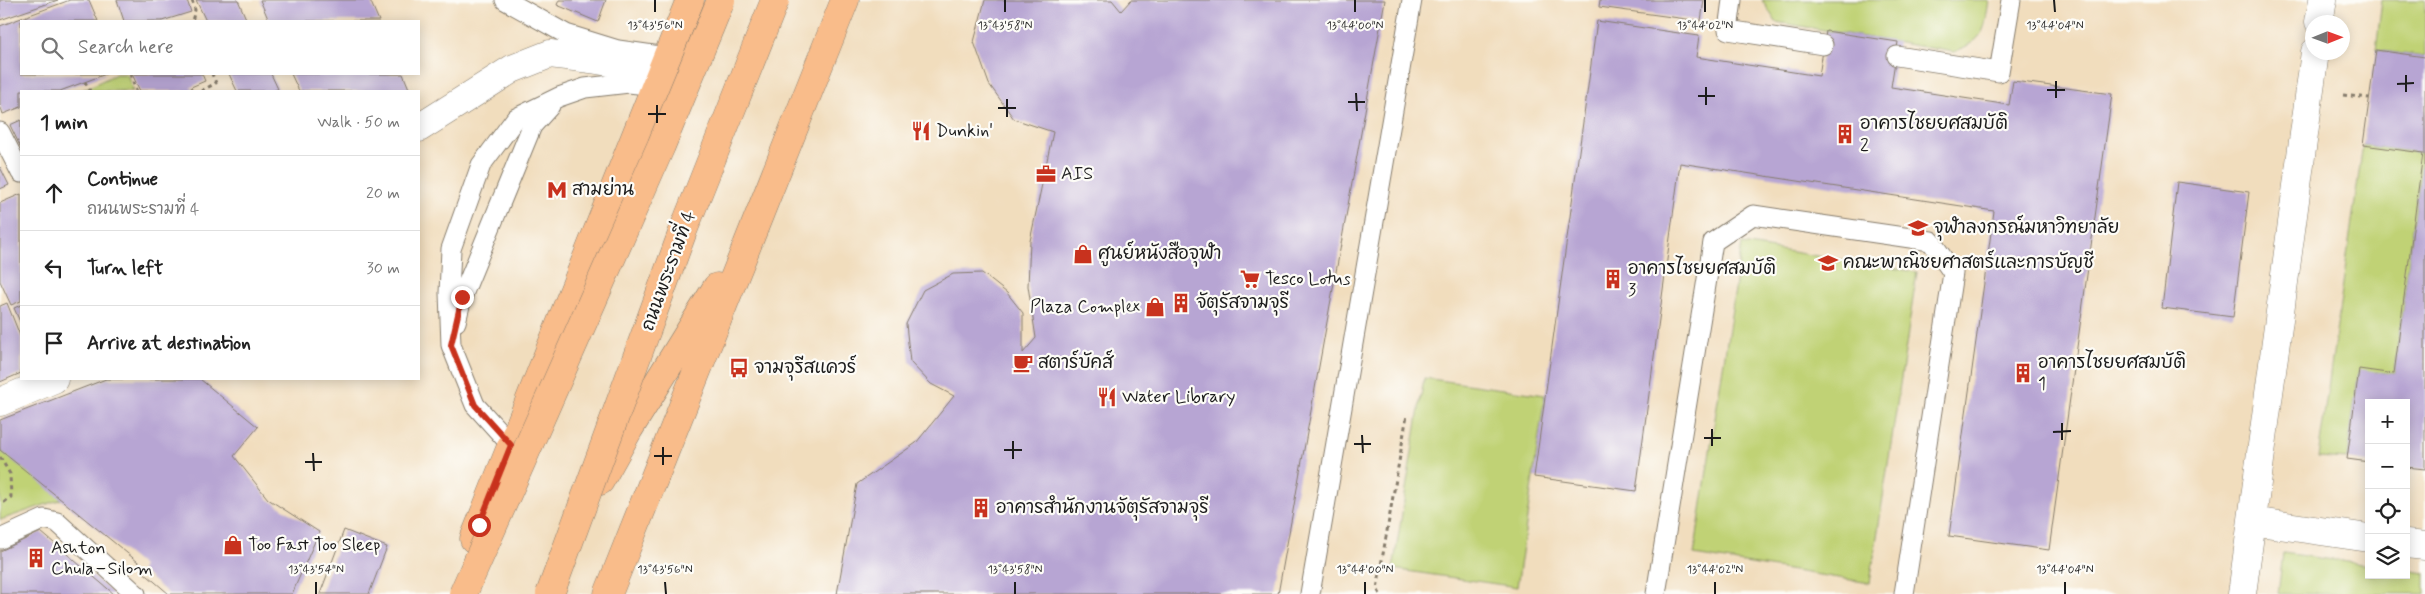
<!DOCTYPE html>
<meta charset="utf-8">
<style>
:root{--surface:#fff;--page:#f6f6f6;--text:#222;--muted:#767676;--line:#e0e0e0}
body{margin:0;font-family:Mynerve,"Playpen Sans Thai",sans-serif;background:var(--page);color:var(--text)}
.controls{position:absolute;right:15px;bottom:15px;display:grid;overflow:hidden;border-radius:0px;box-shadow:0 2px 12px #0003}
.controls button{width:45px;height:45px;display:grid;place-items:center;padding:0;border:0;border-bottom:1px solid var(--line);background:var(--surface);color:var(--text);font:25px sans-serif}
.compass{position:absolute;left:2305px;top:15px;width:45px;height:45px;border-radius:50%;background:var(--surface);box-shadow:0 2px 12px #0003;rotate:89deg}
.stop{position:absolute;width:15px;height:15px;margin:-11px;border:4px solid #c8321e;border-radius:50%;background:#fff}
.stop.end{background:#c8321e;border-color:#fff;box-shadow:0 1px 5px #0008}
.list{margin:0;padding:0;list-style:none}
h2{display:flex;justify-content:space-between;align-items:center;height:65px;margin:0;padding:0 20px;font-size:21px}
h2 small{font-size:16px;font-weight:400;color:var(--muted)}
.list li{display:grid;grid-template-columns:32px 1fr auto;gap:15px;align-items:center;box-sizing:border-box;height:75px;padding:0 20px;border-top:1px solid var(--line)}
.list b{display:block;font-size:19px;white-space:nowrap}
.list p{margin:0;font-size:16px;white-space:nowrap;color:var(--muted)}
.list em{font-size:16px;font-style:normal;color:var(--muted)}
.icon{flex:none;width:28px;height:28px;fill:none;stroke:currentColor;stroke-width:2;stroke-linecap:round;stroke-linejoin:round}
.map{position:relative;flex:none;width:2425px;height:594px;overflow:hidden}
.search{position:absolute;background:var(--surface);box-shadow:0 2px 12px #0003;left:20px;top:20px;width:400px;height:55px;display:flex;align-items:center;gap:12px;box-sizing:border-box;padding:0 18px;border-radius:0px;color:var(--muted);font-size:19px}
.panel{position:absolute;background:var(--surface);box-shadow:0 2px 12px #0003;left:20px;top:90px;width:400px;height:290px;border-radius:0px}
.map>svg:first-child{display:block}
.green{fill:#c0d275;stroke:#6e7748}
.building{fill:#b7a5d3}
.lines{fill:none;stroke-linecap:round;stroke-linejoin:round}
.lane-casing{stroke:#867c6c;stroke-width:21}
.street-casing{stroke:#867c6c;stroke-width:29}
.primary-casing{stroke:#867c6c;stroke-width:29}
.path{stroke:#867c6c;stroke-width:3;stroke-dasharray:4 4;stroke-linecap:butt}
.lane{stroke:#fff;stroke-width:19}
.street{stroke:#fff;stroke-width:28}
.primary{stroke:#f9bc8a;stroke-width:28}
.primary-bridge-casing{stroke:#867c6c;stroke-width:29;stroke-linecap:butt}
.primary-bridge{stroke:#f9bc8a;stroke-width:28}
.route{stroke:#c8321e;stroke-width:6}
.ticks{fill:none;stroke:#1c1c1c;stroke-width:2}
.labels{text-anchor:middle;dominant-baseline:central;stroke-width:4.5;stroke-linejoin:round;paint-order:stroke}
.poi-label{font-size:18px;fill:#1c1c1c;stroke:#fdfcf7;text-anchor:start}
.street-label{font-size:18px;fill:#1c1c1c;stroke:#fdfcf7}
.ticks-label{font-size:12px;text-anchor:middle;fill:#1c1c1c;stroke:#fdfcf7;stroke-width:4.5;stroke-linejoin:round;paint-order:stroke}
</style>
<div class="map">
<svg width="2425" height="594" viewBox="0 0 2425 594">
<rect width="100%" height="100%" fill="#fdfcf7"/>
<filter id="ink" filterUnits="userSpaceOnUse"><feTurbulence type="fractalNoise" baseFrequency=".02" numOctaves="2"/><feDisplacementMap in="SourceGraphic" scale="10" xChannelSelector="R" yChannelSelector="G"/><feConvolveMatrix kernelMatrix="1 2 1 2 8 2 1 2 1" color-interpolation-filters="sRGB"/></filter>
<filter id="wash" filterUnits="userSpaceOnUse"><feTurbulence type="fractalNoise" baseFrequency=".0096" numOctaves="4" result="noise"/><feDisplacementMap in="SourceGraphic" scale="20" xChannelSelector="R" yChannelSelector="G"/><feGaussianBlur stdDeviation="1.12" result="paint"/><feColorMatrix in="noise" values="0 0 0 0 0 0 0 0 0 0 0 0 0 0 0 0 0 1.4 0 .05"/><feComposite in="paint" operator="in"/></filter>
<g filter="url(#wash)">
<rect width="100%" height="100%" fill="#f1ddbd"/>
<path class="green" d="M1762,0H1989C1984,32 1986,38 1954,52L1776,22Z
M2382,0H2425V57L2376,50Z
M116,74H127L133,91H81Z
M2363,145L2423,153L2394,374L2359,370L2347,459L2318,457Z
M1742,244L1917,272L1870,583L1694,555Z
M1424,378L1545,395L1517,587L1393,569Z
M0,450L57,495L62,499L0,520Z
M2283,553L2369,565V575H2406V570L2425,573V594H2278Z"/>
<g id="blocks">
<path class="building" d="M0,0H58L0,20Z
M70,0H89L98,21H21V74H106L60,91H21V107L3,114L0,105V26Z
M117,0H187L191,12L162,21H124Z
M196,0H238L247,21H206Z
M260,0H370L379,21H269Z
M559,0H606L598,22L557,5Z
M985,0H1112L1121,11L1131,0H1385L1278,594H837L857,484L916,443L954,396L931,384L910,362L906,324L923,290L953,274L982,273L1007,293L1023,313V353L1036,338L1028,286L1030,241L1053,132L1014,119L989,84L974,42Z
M1600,0H1704L1701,21L1599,7Z
M1597,21L1699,36L1696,57L1819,76L1826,31L1898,42L1891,87L2009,105L2013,81L2112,94L2049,550L1949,536L1994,211L1680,163L1636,491L1534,477Z
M2376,50L2425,57V469L2406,467V403H2369V462L2347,459L2359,369L2394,374L2423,153L2363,145Z
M132,74H202L205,81L191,87L193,91H140Z
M229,74H271L278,89L272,91H237Z
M291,74H403L410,91H299Z
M21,120V148L10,125Z
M0,167L9,185L0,189Z
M2177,182L2249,192L2233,317L2162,308Z
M21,194V301L11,305L0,281V203Z
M7,303L21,338V373L0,382V306Z
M21,305V324L14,308Z
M106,379H200L258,427L234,456L268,499L319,532L292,594H169L141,570L143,566L0,450V420Z
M344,530L387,547L369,594H320Z
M41,532L81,566L114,594H0V551Z"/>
</g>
</g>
<g filter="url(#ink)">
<use href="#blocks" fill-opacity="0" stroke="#867c6c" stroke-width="1"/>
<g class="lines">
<defs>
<path id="lane" d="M505,0L566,34L618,50L667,57
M1732,0L1728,30L1823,45
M1897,56L1999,72L2011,0
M0,132L21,173
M456,322L462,297L532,126L550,106
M511,445L475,405L451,345L449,293L451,249L481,165L516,118L559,97L585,88L629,83L656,86
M0,539L44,519L57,522L136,594
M1310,594L1412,0
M1656,594L1713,242L1753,215L1931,241L1953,273L1904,594"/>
<path id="street" d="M2319,22L2323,0
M419,128L512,69L550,54L591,59L662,71
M0,402L54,379
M2252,521L2369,538
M2406,544L2425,546
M2242,594L2315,52"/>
<path id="primary" d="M600,481L629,429L717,287
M474,539L690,0
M608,594L845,0"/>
</defs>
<use href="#lane" class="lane-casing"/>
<use href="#street" class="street-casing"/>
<use href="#primary" class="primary-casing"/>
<path class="path" d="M192,0L195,10L192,21
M130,74L136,91
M85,82L90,91
M201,91L216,83L212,74
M2343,95L2369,98
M0,457L10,474L11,497L2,504
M1380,594L1377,589L1407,415"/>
<use href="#lane" class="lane"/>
<use href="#street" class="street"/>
<use href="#primary" class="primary"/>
<defs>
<path id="primary-bridge" d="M463,594L661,146L721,0
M550,594L683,231L775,0"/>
</defs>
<use href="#primary-bridge" class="primary-bridge-casing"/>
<use href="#primary-bridge" class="primary-bridge"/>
</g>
</g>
<g class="lines" filter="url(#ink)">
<path class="route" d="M462,297L451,345L475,405L511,445L479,525"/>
</g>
<path class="ticks" d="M655,0V12M1005,0V12M1355,0V12M1705,0V12M2054,0L2055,12M2406,75V92M2056,81V98M2397,84L2414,83M1706,87V105M2047,90H2065M1356,93L1357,111M1698,96H1715M1007,99V117M1348,102H1365M657,105V123M998,108H1016M648,114H666M2062,423V440M1712,429V446M2053,432L2071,431M1362,435L1363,453M1704,438H1721M1013,441V459M1354,444H1371M663,447V465M1004,450H1022M313,453L314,471M654,456H672M305,462H322M316,582V594M665,582L666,594M1015,582V594M1365,582V594M1715,582V594M2065,582V594"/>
<defs>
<symbol id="restaurant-bare" viewBox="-9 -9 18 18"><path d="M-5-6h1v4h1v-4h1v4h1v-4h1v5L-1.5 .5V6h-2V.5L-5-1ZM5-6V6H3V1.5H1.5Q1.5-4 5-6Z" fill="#c8321e" stroke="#fdfcf7" stroke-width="2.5" paint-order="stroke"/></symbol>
<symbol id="building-bare" viewBox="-9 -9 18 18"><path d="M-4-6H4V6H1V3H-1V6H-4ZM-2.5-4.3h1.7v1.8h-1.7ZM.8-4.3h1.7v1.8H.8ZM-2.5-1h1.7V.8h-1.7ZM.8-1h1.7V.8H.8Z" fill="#c8321e" stroke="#fdfcf7" stroke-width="2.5" paint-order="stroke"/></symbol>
<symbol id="office-bare" viewBox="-9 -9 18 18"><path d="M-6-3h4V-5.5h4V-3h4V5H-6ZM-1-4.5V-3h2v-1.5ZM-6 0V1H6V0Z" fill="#c8321e" stroke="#fdfcf7" stroke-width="2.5" paint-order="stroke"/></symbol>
<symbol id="metro-bare" viewBox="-9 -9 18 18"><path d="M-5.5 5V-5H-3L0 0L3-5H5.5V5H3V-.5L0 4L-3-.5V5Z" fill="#c8321e" stroke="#fdfcf7" stroke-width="2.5" paint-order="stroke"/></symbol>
<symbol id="university-bare" viewBox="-9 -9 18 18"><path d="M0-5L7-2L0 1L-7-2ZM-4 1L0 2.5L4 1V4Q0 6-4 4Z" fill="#c8321e" stroke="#fdfcf7" stroke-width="2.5" paint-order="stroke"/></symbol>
<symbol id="shop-bare" viewBox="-9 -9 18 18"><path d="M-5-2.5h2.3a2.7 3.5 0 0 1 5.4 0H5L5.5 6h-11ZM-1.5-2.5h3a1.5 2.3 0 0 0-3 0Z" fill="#c8321e" stroke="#fdfcf7" stroke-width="2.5" paint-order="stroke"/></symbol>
<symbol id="supermarket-bare" viewBox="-9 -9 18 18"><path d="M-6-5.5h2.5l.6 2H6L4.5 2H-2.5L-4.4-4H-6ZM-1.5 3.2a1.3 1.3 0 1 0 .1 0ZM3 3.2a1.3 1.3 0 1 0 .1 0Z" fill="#c8321e" stroke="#fdfcf7" stroke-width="2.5" paint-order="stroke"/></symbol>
<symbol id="cafe-bare" viewBox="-9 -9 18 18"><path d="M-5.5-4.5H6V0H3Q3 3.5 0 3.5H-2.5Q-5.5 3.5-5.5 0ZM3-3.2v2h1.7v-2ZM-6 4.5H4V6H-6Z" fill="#c8321e" stroke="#fdfcf7" stroke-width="2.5" paint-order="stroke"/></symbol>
<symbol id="bus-bare" viewBox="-9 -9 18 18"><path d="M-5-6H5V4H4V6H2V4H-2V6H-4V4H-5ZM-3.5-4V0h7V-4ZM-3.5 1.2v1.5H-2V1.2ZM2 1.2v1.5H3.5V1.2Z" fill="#c8321e" stroke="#fdfcf7" stroke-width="2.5" paint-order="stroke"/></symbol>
</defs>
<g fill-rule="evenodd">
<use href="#restaurant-bare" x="907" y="117" width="28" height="28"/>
<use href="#building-bare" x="1831" y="120" width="28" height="28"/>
<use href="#office-bare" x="1032" y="160" width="28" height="28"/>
<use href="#metro-bare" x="543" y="176" width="28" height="28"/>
<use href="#university-bare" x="1904" y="214" width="28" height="28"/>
<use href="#shop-bare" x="1069" y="240" width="28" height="28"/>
<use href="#university-bare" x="1814" y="249" width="28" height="28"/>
<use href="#supermarket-bare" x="1236" y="265" width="28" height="28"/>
<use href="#building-bare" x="1599" y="265" width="28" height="28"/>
<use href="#building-bare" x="1167" y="289" width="28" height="28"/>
<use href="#shop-bare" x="1141" y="293" width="28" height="28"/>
<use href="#cafe-bare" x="1009" y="349" width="28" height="28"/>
<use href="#bus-bare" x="725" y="354" width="28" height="28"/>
<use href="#building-bare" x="2009" y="359" width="28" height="28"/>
<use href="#restaurant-bare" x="1093" y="383" width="28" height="28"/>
<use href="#building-bare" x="967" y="494" width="28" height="28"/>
<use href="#shop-bare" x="219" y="531" width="28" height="28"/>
<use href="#building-bare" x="22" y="544" width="28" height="28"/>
</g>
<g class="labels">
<g class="poi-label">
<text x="1860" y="124">อาคารไชยยศสมบัติ<tspan x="1860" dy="21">2</tspan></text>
<text x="936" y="131">Dunkin'</text>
<text x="1061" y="174">AIS</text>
<text x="572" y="190">สามย่าน</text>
<text x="1933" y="228">จุฬาลงกรณ์มหาวิทยาลัย</text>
<text x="1098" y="254">ศูนย์หนังสือจุฬา</text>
<text x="1843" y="263">คณะพาณิชยศาสตร์และการบัญชี</text>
<text x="1628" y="269">อาคารไชยยศสมบัติ<tspan x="1628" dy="21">3</tspan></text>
<text x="1265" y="279">Tesco Lotus</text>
<text x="1196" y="303">จัตุรัสจามจุรี</text>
<text x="1140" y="307" text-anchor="end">Plaza Complex</text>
<text x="1038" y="363">สตาร์บัคส์</text>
<text x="2038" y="363">อาคารไชยยศสมบัติ<tspan x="2038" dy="21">1</tspan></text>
<text x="754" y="368">จามจุรีสแควร์</text>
<text x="1122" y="397">Water Library</text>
<text x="996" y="508">อาคารสำนักงานจัตุรัสจามจุรี</text>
<text x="248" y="545">Too Fast Too Sleep</text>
<text x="51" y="548">Ashton<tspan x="51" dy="21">Chula–Silom</tspan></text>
</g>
<g class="street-label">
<text transform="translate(669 271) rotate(-70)">ถนนพระรามที่ 4</text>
</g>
</g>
<g class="ticks-label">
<text x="655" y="29">13°43'56"N</text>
<text x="1005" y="29">13°43'58"N</text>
<text x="1355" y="29">13°44'00"N</text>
<text x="1705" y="29">13°44'02"N</text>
<text x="2055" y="29">13°44'04"N</text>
<text x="316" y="573">13°43'54"N</text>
<text x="665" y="573">13°43'56"N</text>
<text x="1015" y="573">13°43'58"N</text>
<text x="1365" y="573">13°44'00"N</text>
<text x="1715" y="573">13°44'02"N</text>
<text x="2065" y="573">13°44'04"N</text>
</g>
</svg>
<div class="controls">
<button>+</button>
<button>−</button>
<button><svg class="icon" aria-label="locate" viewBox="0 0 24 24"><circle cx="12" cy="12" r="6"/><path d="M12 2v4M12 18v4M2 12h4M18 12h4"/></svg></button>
<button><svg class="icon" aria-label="layers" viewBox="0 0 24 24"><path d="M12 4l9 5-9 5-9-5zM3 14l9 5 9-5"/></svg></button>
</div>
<svg class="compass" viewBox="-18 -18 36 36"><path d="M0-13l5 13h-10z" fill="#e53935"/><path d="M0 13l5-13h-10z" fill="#767676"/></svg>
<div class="stop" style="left:479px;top:525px"></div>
<div class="stop end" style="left:462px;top:297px"></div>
<div class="search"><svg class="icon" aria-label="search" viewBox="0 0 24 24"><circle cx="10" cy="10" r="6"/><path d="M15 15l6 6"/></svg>Search here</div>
<section class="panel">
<h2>1 min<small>Walk · 50 m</small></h2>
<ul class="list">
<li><svg class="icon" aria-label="ahead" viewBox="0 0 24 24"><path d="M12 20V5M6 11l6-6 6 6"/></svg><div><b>Continue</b><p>ถนนพระรามที่ 4</p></div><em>20 m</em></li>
<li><svg class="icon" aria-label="left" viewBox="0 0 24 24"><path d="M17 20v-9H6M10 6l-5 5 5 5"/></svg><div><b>Turn left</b></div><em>30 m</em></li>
<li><svg class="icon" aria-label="arrive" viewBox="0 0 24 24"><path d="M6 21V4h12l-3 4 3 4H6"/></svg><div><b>Arrive at destination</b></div></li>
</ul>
</section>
</div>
